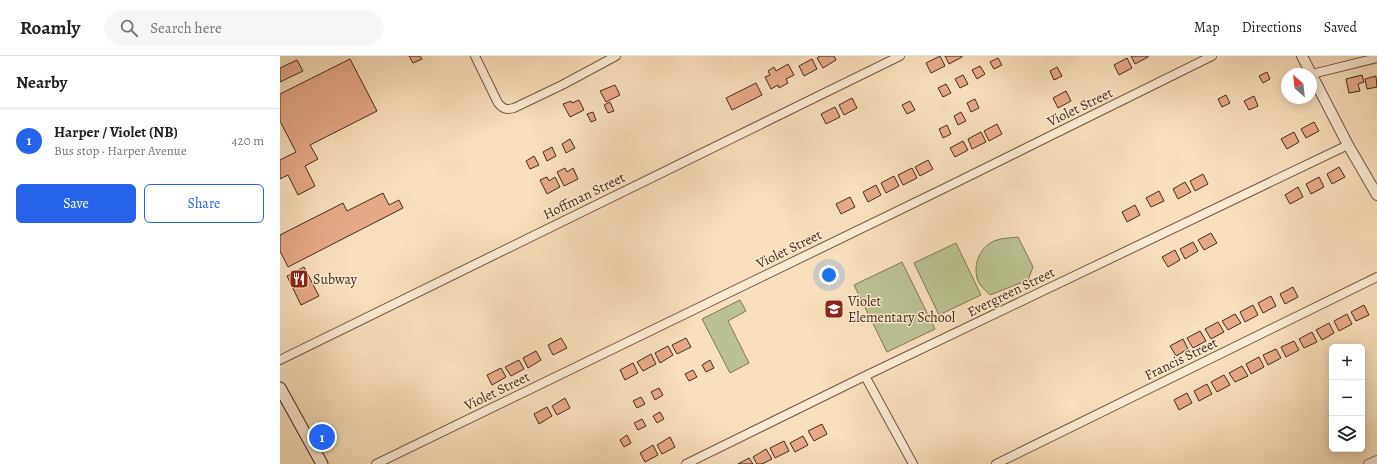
<!DOCTYPE html>
<meta charset="utf-8">
<style>
:root{--surface:#fff;--page:#f6f6f6;--text:#202124;--muted:#757577;--line:#e0e0e0;--accent:#2563eb}
body{margin:0;font-family:Alegreya,serif;background:var(--page);color:var(--text)}
.controls{position:absolute;right:12px;bottom:12px;display:grid;overflow:hidden;border-radius:6px;box-shadow:0 2px 10px #0003}
.controls button{width:36px;height:36px;display:grid;place-items:center;padding:0;border:0;border-bottom:1px solid var(--line);background:var(--surface);color:var(--text);font:20px sans-serif}
.compass{position:absolute;left:1001px;top:12px;width:36px;height:36px;border-radius:50%;background:var(--surface);box-shadow:0 2px 10px #0003;rotate:333deg}
.you{position:absolute;left:549px;top:219px;width:14px;height:14px;margin:-10px;border:3px solid #fff;border-radius:50%;background:#1a73e8;box-shadow:0 0 0 6px #1a73e833}
.badge{display:grid;place-items:center;width:26px;height:26px;border-radius:50%;background:var(--accent);color:#fff;font-size:13px;font-weight:700}
.pin{position:absolute;translate:-50% -50%;border:2px solid #fff;box-shadow:0 1px 4px #0006}
.list{margin:0;padding:0;list-style:none}
h2{display:flex;justify-content:space-between;align-items:center;height:52px;margin:0;padding:0 16px;font-size:17px}
h2 small{font-size:13px;font-weight:400;color:var(--muted)}
.list li{display:grid;grid-template-columns:26px 1fr auto;gap:12px;align-items:center;box-sizing:border-box;height:64px;padding:0 16px;border-top:1px solid var(--line)}
.list b{display:block;font-size:15px;white-space:nowrap}
.list p{margin:0;font-size:13px;white-space:nowrap;color:var(--muted)}
.list em{font-size:13px;font-style:normal;color:var(--muted)}
.actions{display:flex;gap:8px;padding:12px 16px}
.actions a{flex:1;padding:9px 0;border:1px solid var(--accent);border-radius:6px;text-align:center;font-size:14px;color:var(--accent)}
.actions .main{background:var(--accent);color:#fff}
.icon{flex:none;width:22px;height:22px;fill:none;stroke:currentColor;stroke-width:2;stroke-linecap:round;stroke-linejoin:round}
.map{position:relative;flex:none;width:1097px;height:408px;overflow:hidden}
header{display:flex;align-items:center;gap:24px;box-sizing:border-box;height:56px;padding:0 20px;background:var(--surface);border-bottom:1px solid var(--line)}
header strong{font-size:19px}
nav{display:flex;gap:22px;margin-inline-start:auto;font-size:14px}
.search{width:280px;height:36px;background:var(--page);display:flex;align-items:center;gap:10px;box-sizing:border-box;padding:0 14px;border-radius:22px;color:var(--muted);font-size:15px}
main{display:flex}
aside{flex:1;background:var(--surface)}
.map>svg:first-child{display:block}
.green{fill:#bac292;stroke:#807655}
.building{fill:#e7a985;stroke:#462b18}
.lines{fill:none;stroke-linecap:round;stroke-linejoin:round}
.minor-casing{stroke:#725841;stroke-width:10}
.tertiary-casing{stroke:#725841;stroke-width:12}
.secondary-casing{stroke:#462b18;stroke-width:13}
.minor{stroke:#faead3;stroke-width:8}
.tertiary{stroke:#faead3;stroke-width:10}
.secondary{stroke:#faead3;stroke-width:11}
.labels{text-anchor:middle;dominant-baseline:central;stroke-width:3;stroke-linejoin:round;paint-order:stroke}
.street-label{font-size:14px;fill:#462b18;stroke:#faead3}
.poi-label{font-size:14px;fill:#462b18;stroke:#faead3;text-anchor:start}
</style>
<header>
<strong>Roamly</strong>
<div class="search"><svg class="icon" aria-label="search" viewBox="0 0 24 24"><circle cx="10" cy="10" r="6"/><path d="M15 15l6 6"/></svg>Search here</div>
<nav><a>Map</a><a>Directions</a><a>Saved</a></nav>
</header>
<main>
<aside>
<h2>Nearby<small></small></h2>
<ul class="list">
<li><span class="badge">1</span><div><b>Harper / Violet (NB)</b><p>Bus stop · Harper Avenue</p></div><em>420 m</em></li>
</ul>
<div class="actions"><a class="main">Save</a><a>Share</a></div>
</aside>
<div class="map">
<svg width="1097" height="408" viewBox="0 0 1097 408">
<rect width="100%" height="100%" fill="#f7dfbb"/>
<filter id="stains"><feTurbulence type="fractalNoise" baseFrequency=".005" numOctaves="4"/><feColorMatrix values="0 0 0 0 .2 0 0 0 0 .09 0 0 0 0 .02 0 0 0 .5 -.17"/></filter>
<radialGradient id="worn" r=".72"><stop offset=".6" stop-color="#630" stop-opacity="0"/><stop offset="1" stop-color="#630" stop-opacity=".3"/></radialGradient>
<path class="green" d="M738,181L753,211L748,224L710,239C706,235 700,230 698,225C692,209 700,189 717,184C723,182 731,182 738,181Z
M676,187L701,239L659,259L634,207Z
M622,206L655,273L607,296L574,229Z
M460,244L466,255L448,265L469,307L450,317L422,263Z"/>
<path class="building" d="M129,0H140L142,3L133,7Z
M540,0H554L556,4L543,12L537,2Z
M660,0L665,10L651,17L646,7Z
M665,0H682V1L669,8Z
M851,0H868V1L855,8Z
M718,2L722,9L714,13L710,6Z
M847,2L852,12L839,19L834,9Z
M70,3L97,55L30,89L38,103L25,110L35,130L18,139L8,119L0,123V104L16,96L0,65V38Z
M532,3L537,13L524,20L519,10Z
M17,4L23,15L0,26V12Z
M508,8L514,19L506,23L508,27L499,32L498,29L491,33L485,21L490,19L488,15L494,11L496,15Z
M700,10L705,18L697,23L692,14Z
M777,11L782,20L774,24L770,15Z
M987,16L990,23L983,27L979,20Z
M683,19L688,28L680,32L675,23Z
M1082,19L1084,26L1078,28L1080,35L1069,37L1066,23Z
M1096,20L1097,31L1087,33L1085,23Z
M476,27L482,39L452,54L446,42Z
M666,28L671,37L663,41L658,32Z
M335,29L340,39L326,46L320,35Z
M786,35L791,45L778,52L773,42Z
M946,39L950,47L942,51L938,43Z
M974,40L978,50L969,54L964,45Z
M572,42L577,52L564,59L559,49Z
M695,43L699,52L691,56L687,47Z
M299,44L304,54L290,61L283,48L291,45L292,47Z
M630,45L635,54L627,58L622,49Z
M330,46L334,55L328,57L324,49Z
M555,51L560,61L546,68L541,58Z
M313,56L316,64L311,66L307,58Z
M681,56L686,65L678,69L674,60Z
M1034,66L1039,75L1026,82L1021,73Z
M717,68L722,78L709,85L704,75Z
M667,69L671,78L663,82L659,73Z
M701,76L706,86L692,93L688,83Z
M1014,76L1019,86L1007,93L1001,83Z
M290,83L295,92L286,97L282,88Z
M683,85L688,94L675,101L670,92Z
M272,91L276,100L267,105L263,96Z
M254,100L259,109L250,113L246,105Z
M648,104L653,113L640,120L635,111Z
M1059,111L1065,121L1052,128L1047,118Z
M285,112L287,116L293,112L298,123L284,130L277,116Z
M632,112L637,122L623,129L618,119Z
M923,118L928,128L915,135L910,125Z
M614,120L619,130L606,137L601,127Z
M267,121L269,125L275,121L280,131L267,138L260,124Z
M1039,121L1044,131L1031,138L1026,128Z
M905,126L911,136L898,143L893,133Z
M596,129L601,139L588,146L583,136Z
M1018,131L1023,141L1010,148L1005,139Z
M879,135L884,145L871,151L866,142Z
M103,137L109,149L119,144L123,152L8,211L0,195V179L63,147L67,155Z
M570,141L575,151L561,158L556,148Z
M855,149L860,159L847,166L842,156Z
M931,177L937,187L924,194L918,184Z
M913,186L918,195L905,203L900,193Z
M895,194L900,204L888,211L882,201Z
M24,211L39,240L21,249L7,220Z
M1013,231L1018,241L1005,248L1000,238Z
M991,240L996,250L983,257L978,247Z
M973,249L978,259L965,266L960,256Z
M1084,249L1089,259L1076,265L1071,256Z
M955,258L961,267L948,274L942,265Z
M1067,258L1072,268L1059,275L1054,265Z
M938,266L944,276L931,283L925,273Z
M1049,267L1054,277L1042,284L1036,274Z
M920,275L926,285L913,292L907,282Z
M1032,276L1037,286L1024,292L1019,283Z
M281,282L287,292L273,299L268,289Z
M406,282L411,291L397,298L392,289Z
M903,283L908,293L896,300L890,290Z
M1014,285L1019,294L1006,301L1001,291Z
M388,290L393,299L380,307L375,297Z
M996,293L1001,302L988,309L983,299Z
M256,295L261,304L248,312L243,302Z
M371,298L376,308L363,315L357,306Z
M979,301L984,311L971,318L966,308Z
M239,304L244,313L231,320L225,311Z
M430,304L434,312L426,316L422,309Z
M353,307L358,317L345,324L340,314Z
M962,310L968,320L955,326L949,317Z
M221,312L226,321L212,329L207,319Z
M413,314L417,321L409,325L405,318Z
M944,319L950,329L937,336L931,326Z
M927,328L932,338L919,345L914,335Z
M379,332L383,339L375,344L371,336Z
M907,337L912,347L899,354L894,344Z
M361,341L365,348L357,352L353,345Z
M285,342L290,352L277,359L272,350Z
M267,351L272,360L259,368L254,358Z
M380,356L384,363L377,367L373,360Z
M362,363L366,370L358,374L354,367Z
M542,368L547,378L534,385L528,375Z
M347,379L351,387L344,391L340,384Z
M523,380L528,389L515,396L510,387Z
M390,381L395,391L382,398L377,389Z
M504,385L509,395L495,402L490,392Z
M373,389L378,399L365,406L360,397Z
M486,393L492,403L482,408H477L473,401Z
M469,402L473,408H458Z"/>
<g class="lines">
<defs>
<path id="minor" d="M195,0L218,47C223,53 226,54 234,52L282,29L336,0
M1032,18L1097,2
M0,304L620,0
M585,320L633,408
M96,408L667,131L932,0
M406,408L585,320L1068,89
M716,408L1097,221
M1088,408L1097,404"/>
<path id="tertiary" d="M1022,0L1068,89L1097,139"/>
<path id="secondary" d="M0,332L42,408"/>
</defs>
<use href="#minor" class="minor-casing"/>
<use href="#tertiary" class="tertiary-casing"/>
<use href="#secondary" class="secondary-casing"/>
<use href="#minor" class="minor"/>
<use href="#tertiary" class="tertiary"/>
<use href="#secondary" class="secondary"/>
</g>
<defs>
<symbol id="restaurant-square" viewBox="-11 -11 22 22"><rect x="-9" y="-9" width="18" height="18" rx="4" fill="#8f2418" stroke="#faead3"/><path d="M-5-6h1v4h1v-4h1v4h1v-4h1v5L-1.5 .5V6h-2V.5L-5-1ZM5-6V6H3V1.5H1.5Q1.5-4 5-6Z" fill="#fff"/></symbol>
<symbol id="school-square" viewBox="-11 -11 22 22"><rect x="-9" y="-9" width="18" height="18" rx="4" fill="#8f2418" stroke="#faead3"/><path d="M0-5L7-2L0 1L-7-2ZM-4 1L0 2.5L4 1V4Q0 6-4 4Z" fill="#fff"/></symbol>
</defs>
<g fill-rule="evenodd">
<use href="#restaurant-square" x="8" y="212" width="22" height="22"/>
<use href="#school-square" x="543" y="242" width="22" height="22"/>
</g>
<g class="labels">
<g class="street-label">
<text transform="translate(800 51) rotate(-26)">Violet Street</text>
<text transform="translate(304 140) rotate(-26)">Hoffman Street</text>
<text transform="translate(509 193) rotate(-26)">Violet Street</text>
<text transform="translate(731 236) rotate(-26)">Evergreen Street</text>
<text transform="translate(901 303) rotate(-26)">Francis Street</text>
<text transform="translate(217 335) rotate(-26)">Violet Street</text>
</g>
<g class="poi-label">
<text x="33" y="223">Subway</text>
<text x="568" y="245">Violet<tspan x="568" dy="16">Elementary School</tspan></text>
</g>
</g>
<rect width="100%" height="100%" filter="url(#stains)"/>
<rect width="100%" height="100%" fill="url(#worn)"/>
</svg>
<div class="controls">
<button>+</button>
<button>−</button>
<button><svg class="icon" aria-label="layers" viewBox="0 0 24 24"><path d="M12 4l9 5-9 5-9-5zM3 14l9 5 9-5"/></svg></button>
</div>
<svg class="compass" viewBox="-18 -18 36 36"><path d="M0-13l5 13h-10z" fill="#e53935"/><path d="M0 13l5-13h-10z" fill="#757577"/></svg>
<div class="you"></div>
<div class="pin badge" style="left:42px;top:381px">1</div>
</div>
</main>
